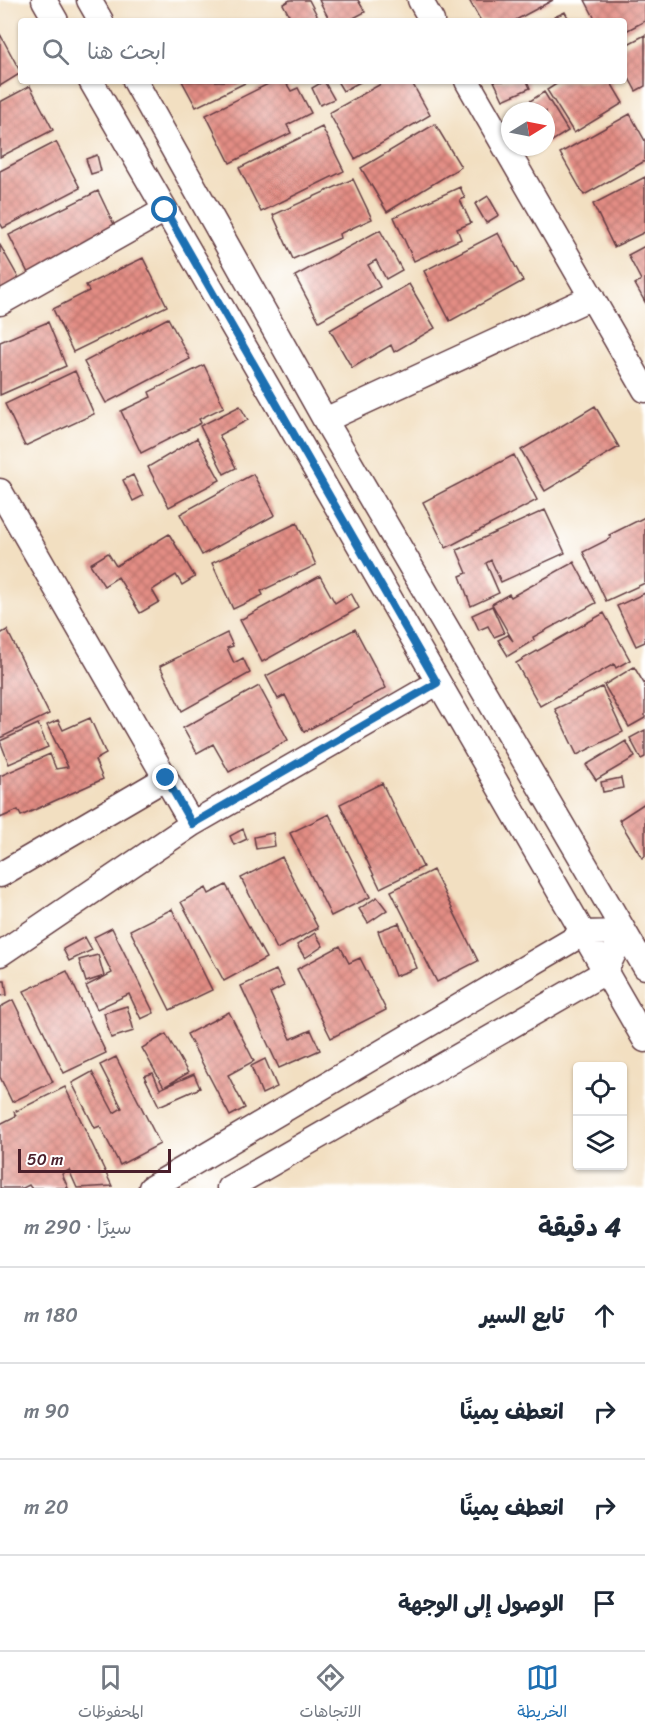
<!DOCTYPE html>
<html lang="ar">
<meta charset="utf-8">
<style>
:root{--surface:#fff;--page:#f6f6f7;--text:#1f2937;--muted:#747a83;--line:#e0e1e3;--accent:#1f6fb2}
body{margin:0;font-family:Sriracha,"Playpen Sans Arabic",sans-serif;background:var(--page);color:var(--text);direction:rtl}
.controls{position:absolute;right:18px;bottom:18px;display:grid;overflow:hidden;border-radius:6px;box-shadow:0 2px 4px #0004}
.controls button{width:54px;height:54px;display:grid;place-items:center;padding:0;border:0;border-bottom:2px solid var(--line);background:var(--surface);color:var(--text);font:30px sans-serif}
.compass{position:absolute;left:501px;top:102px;width:54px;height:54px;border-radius:50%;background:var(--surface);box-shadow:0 2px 4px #0004;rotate:80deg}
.scale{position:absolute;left:18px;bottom:15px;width:153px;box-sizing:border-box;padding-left:6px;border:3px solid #4a1f2b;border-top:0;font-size:16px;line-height:21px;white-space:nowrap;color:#4a1f2b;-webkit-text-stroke:4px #fff;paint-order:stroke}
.stop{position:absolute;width:18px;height:18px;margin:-14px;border:4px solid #1f6fb2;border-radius:50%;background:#fff}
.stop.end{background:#1f6fb2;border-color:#fff;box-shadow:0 2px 6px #0008}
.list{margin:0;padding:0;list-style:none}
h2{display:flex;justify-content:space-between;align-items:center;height:78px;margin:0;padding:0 24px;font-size:26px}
h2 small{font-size:20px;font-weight:400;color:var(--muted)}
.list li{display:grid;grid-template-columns:39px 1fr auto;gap:18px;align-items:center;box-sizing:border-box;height:96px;padding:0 24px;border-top:2px solid var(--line)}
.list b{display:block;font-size:22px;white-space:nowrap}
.list em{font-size:20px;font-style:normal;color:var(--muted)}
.icon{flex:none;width:33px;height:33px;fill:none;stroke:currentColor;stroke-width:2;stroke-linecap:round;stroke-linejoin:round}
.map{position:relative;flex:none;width:645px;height:1188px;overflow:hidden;direction:ltr}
.search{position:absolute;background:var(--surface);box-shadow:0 2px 4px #0004;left:18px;right:18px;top:18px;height:66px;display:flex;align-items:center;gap:15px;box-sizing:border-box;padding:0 21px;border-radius:6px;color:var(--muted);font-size:22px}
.sheet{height:462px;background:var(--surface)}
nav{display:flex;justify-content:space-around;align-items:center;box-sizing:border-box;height:84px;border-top:2px solid var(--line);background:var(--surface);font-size:16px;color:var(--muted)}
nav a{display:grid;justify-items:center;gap:3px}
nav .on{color:var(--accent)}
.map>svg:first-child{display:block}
.building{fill:url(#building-cross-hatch)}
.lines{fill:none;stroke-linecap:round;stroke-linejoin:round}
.minor-casing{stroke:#633c42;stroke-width:27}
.minor{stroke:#fff;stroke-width:24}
.route{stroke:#1f6fb2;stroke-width:8}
</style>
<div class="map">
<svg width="645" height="1188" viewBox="0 0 645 1188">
<defs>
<pattern id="building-cross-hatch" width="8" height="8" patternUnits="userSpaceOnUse" patternTransform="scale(1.5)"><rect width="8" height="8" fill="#e38d84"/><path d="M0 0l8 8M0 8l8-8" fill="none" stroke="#ba736c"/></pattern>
</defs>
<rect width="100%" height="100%" fill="#fff"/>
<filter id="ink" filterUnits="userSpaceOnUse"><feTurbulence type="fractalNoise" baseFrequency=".0167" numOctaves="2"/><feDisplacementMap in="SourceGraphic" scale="12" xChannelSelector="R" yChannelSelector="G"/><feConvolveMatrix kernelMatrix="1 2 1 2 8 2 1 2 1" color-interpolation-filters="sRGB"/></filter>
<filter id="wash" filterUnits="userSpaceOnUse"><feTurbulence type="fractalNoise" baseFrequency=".008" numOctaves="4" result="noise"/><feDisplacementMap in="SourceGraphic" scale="24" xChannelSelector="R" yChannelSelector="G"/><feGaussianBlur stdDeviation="1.35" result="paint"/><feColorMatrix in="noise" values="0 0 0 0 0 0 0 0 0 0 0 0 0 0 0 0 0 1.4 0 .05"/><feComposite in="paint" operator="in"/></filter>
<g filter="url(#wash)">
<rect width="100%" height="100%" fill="#f2dfc1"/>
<g id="blocks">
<path class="building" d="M290,0H309L320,21H283L290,17L283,4Z
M319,0H358L365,12L348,21H330Z
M469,0H553L514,21H481Z
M585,0H645V21L624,32V21H596Z
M565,12L570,21H546Z
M0,34L21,73L0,86Z
M645,35V86L636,91L624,69V46Z
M182,81H249L196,107Z
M274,81H285L291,91L298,88L311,113L287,125L291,133L230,163L206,115Z
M324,81L334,99L320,105L312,88Z
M337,81H362L343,91Z
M386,81H411L430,115L355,159L329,113Z
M494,81H527L530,88L503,100Z
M561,81H610L623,103L574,133L547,90Z
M30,86L53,130L0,157V102Z
M544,92L568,131L546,145V111H521L519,108Z
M630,114L645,141V161L584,195L560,153Z
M435,124L461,167L387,212L361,168Z
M322,127L344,171L261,212L239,168Z
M56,142L80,188L3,228L0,223V171Z
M97,155L101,171L91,174L86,159Z
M645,177V232L614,247L593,204Z
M353,179L372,219L339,234L340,238L293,259L273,215Z
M460,187L465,198L460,200L471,223L457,229L461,239L414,261L394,217Z
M98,191L119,235L31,279L9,235Z
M488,196L499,215L486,223L475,204Z
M380,230L402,270L386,279L376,260L368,265L380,287L319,321L295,276Z
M498,233L523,281L450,321L424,271Z
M0,245L22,284L0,297Z
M645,246V302L635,284L641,280L628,255Z
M143,258L167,306L73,352L53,309L89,291L86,285Z
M409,284L435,328L394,352L391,345L352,368L330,330Z
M168,318L190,359L106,403L84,362Z
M48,322L66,366L0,395V342Z
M204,365L224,407L199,419L201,423L141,453L121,411L151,397L149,392Z
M75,371L94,414L25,446L5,404Z
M240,406L248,420L219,435L236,468L224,474L200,426Z
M595,406L619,447L545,491L521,450Z
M197,438L220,480L169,507L148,467Z
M514,455L537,500L446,548L423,502Z
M253,474L275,515L202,555L180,514Z
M133,475L143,496L133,501L123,480Z
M545,510L565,553L501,582L491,560L486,563L499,593L471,606L460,576L467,573L457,550Z
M645,517V583L606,601L583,552L611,538L609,535Z
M297,523L316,565L261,591L263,595L233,609L212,563Z
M169,534L195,577L182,585L176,575L152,590L159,602L140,613L118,577L104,586L90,564L108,553L116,566Z
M574,562L596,603L533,637L534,640L508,656L498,640L508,635L513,641L492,604L509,594L511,597Z
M320,576L335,603L351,593L359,608L262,662L240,620Z
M645,593V642L636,646L617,606Z
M492,606L504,633L494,637L488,626L479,630L472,615Z
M604,613L630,660L616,668L614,664L540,706L516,663Z
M355,629L386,688L304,732L285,695L278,699L266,676Z
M7,630L49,714L0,738V634Z
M227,633L233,646L227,648L234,663L243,658L250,673L182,711L160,666Z
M634,667L645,685V718L629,727L604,685Z
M259,686L288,740L229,772L213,744L197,753L183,728Z
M602,687L623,732L577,755L555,709Z
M90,718L106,754L95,760L103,779L21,816L18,810L0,818V776L50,754L56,769L68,767L47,725L58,720L63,730Z
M38,724L48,747L9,764L0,741Z
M645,730V757L641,759L630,738Z
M626,741L635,757L596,780L586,765Z
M621,778L623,788L603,792L601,782Z
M382,783L423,867L380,888L340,804Z
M645,803V856L642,858L619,820Z
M329,814L370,897L331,916L290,833Z
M243,829L247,839L234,845L230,836Z
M273,833L275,846L256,849L254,837Z
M282,857L318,928L277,949L241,878Z
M433,870L478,961L437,982L391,891Z
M226,885L266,958L224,981L181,902L206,888L209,894Z
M377,897L387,910L368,923L359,909Z
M172,909L212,990L170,1010L130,930Z
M399,923L417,968L395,976L378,931Z
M112,928L154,1013L141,1019L129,994L97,1009L86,986L112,973L94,937Z
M315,933L323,946L305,958L297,945Z
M85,937L92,950L69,961L63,949Z
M340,946L349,963L360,958L386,1010L331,1038L297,969Z
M98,955L104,976L86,982L79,960Z
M276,970L284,986L270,993L291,1039L311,1030L320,1050L279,1068L241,986Z
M67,971L106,1053L64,1073L24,991Z
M0,981H5L7,995L0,996Z
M13,1000L53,1082L12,1102L0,1077V1007Z
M127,1006L134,1031L111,1038L104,1013Z
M229,1012L254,1061L228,1075L245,1108L230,1116L187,1034Z
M166,1034L188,1073L164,1087L142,1048Z
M116,1057L160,1144L120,1165L100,1126L95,1128L72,1083L92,1072L114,1113L122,1108L100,1065Z
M265,1059L277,1087L262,1094L251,1066Z
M153,1073L160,1089L194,1074L200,1088L159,1106L144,1076Z
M65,1087L112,1186L77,1188L69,1170L62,1174L68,1188H31L29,1185L23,1188H0V1124L16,1116L14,1112Z"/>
</g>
</g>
<g filter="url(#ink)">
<use href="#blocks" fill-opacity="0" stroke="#633c42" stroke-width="1.5"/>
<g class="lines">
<defs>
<path id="minor" d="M44,0L56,21
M89,0L101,21
M420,0L432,21
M91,81L645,1040
M135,81L325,420L645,967
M467,81L645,390
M0,303L165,210
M325,420L592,297
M0,491L192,824
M0,875L166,778
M0,954L192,824L437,683
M151,1188L584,933L624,932L605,972L229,1188"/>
</defs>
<use href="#minor" class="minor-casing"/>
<use href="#minor" class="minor"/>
</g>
</g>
<g class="lines" filter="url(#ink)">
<path class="route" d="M165,210L437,683L192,824L166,778"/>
</g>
</svg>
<div class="controls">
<button><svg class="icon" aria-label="locate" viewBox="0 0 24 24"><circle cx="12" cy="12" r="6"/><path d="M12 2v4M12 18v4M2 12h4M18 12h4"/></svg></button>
<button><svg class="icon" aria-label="layers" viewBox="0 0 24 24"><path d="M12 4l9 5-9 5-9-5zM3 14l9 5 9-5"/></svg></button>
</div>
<svg class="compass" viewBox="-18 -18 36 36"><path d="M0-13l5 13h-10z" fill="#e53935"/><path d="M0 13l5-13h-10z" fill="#747a83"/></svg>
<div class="scale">50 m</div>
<div class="stop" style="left:165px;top:210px"></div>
<div class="stop end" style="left:166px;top:778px"></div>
<div class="search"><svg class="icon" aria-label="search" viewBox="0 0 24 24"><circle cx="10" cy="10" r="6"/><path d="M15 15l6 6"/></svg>ابحث هنا</div>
</div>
<section class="sheet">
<h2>4 دقيقة<small>سيرًا · 290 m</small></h2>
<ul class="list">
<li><svg class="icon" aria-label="ahead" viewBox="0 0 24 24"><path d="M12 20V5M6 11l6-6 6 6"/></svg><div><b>تابع السير</b></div><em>180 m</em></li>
<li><svg class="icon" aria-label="right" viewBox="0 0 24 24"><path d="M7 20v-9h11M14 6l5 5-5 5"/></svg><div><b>انعطف يمينًا</b></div><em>90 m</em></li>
<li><svg class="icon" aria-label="right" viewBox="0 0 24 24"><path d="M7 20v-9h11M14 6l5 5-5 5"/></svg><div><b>انعطف يمينًا</b></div><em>20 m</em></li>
<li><svg class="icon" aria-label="arrive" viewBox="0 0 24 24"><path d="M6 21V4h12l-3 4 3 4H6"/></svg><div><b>الوصول إلى الوجهة</b></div></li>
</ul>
</section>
<nav>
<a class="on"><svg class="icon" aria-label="map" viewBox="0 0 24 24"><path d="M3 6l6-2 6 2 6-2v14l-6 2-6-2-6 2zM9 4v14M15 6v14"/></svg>الخريطة</a>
<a><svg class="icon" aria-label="directions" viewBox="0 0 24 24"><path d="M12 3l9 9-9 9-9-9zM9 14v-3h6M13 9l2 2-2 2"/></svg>الاتجاهات</a>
<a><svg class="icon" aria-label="saved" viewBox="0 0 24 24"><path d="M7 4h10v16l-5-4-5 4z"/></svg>المحفوظات</a>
</nav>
